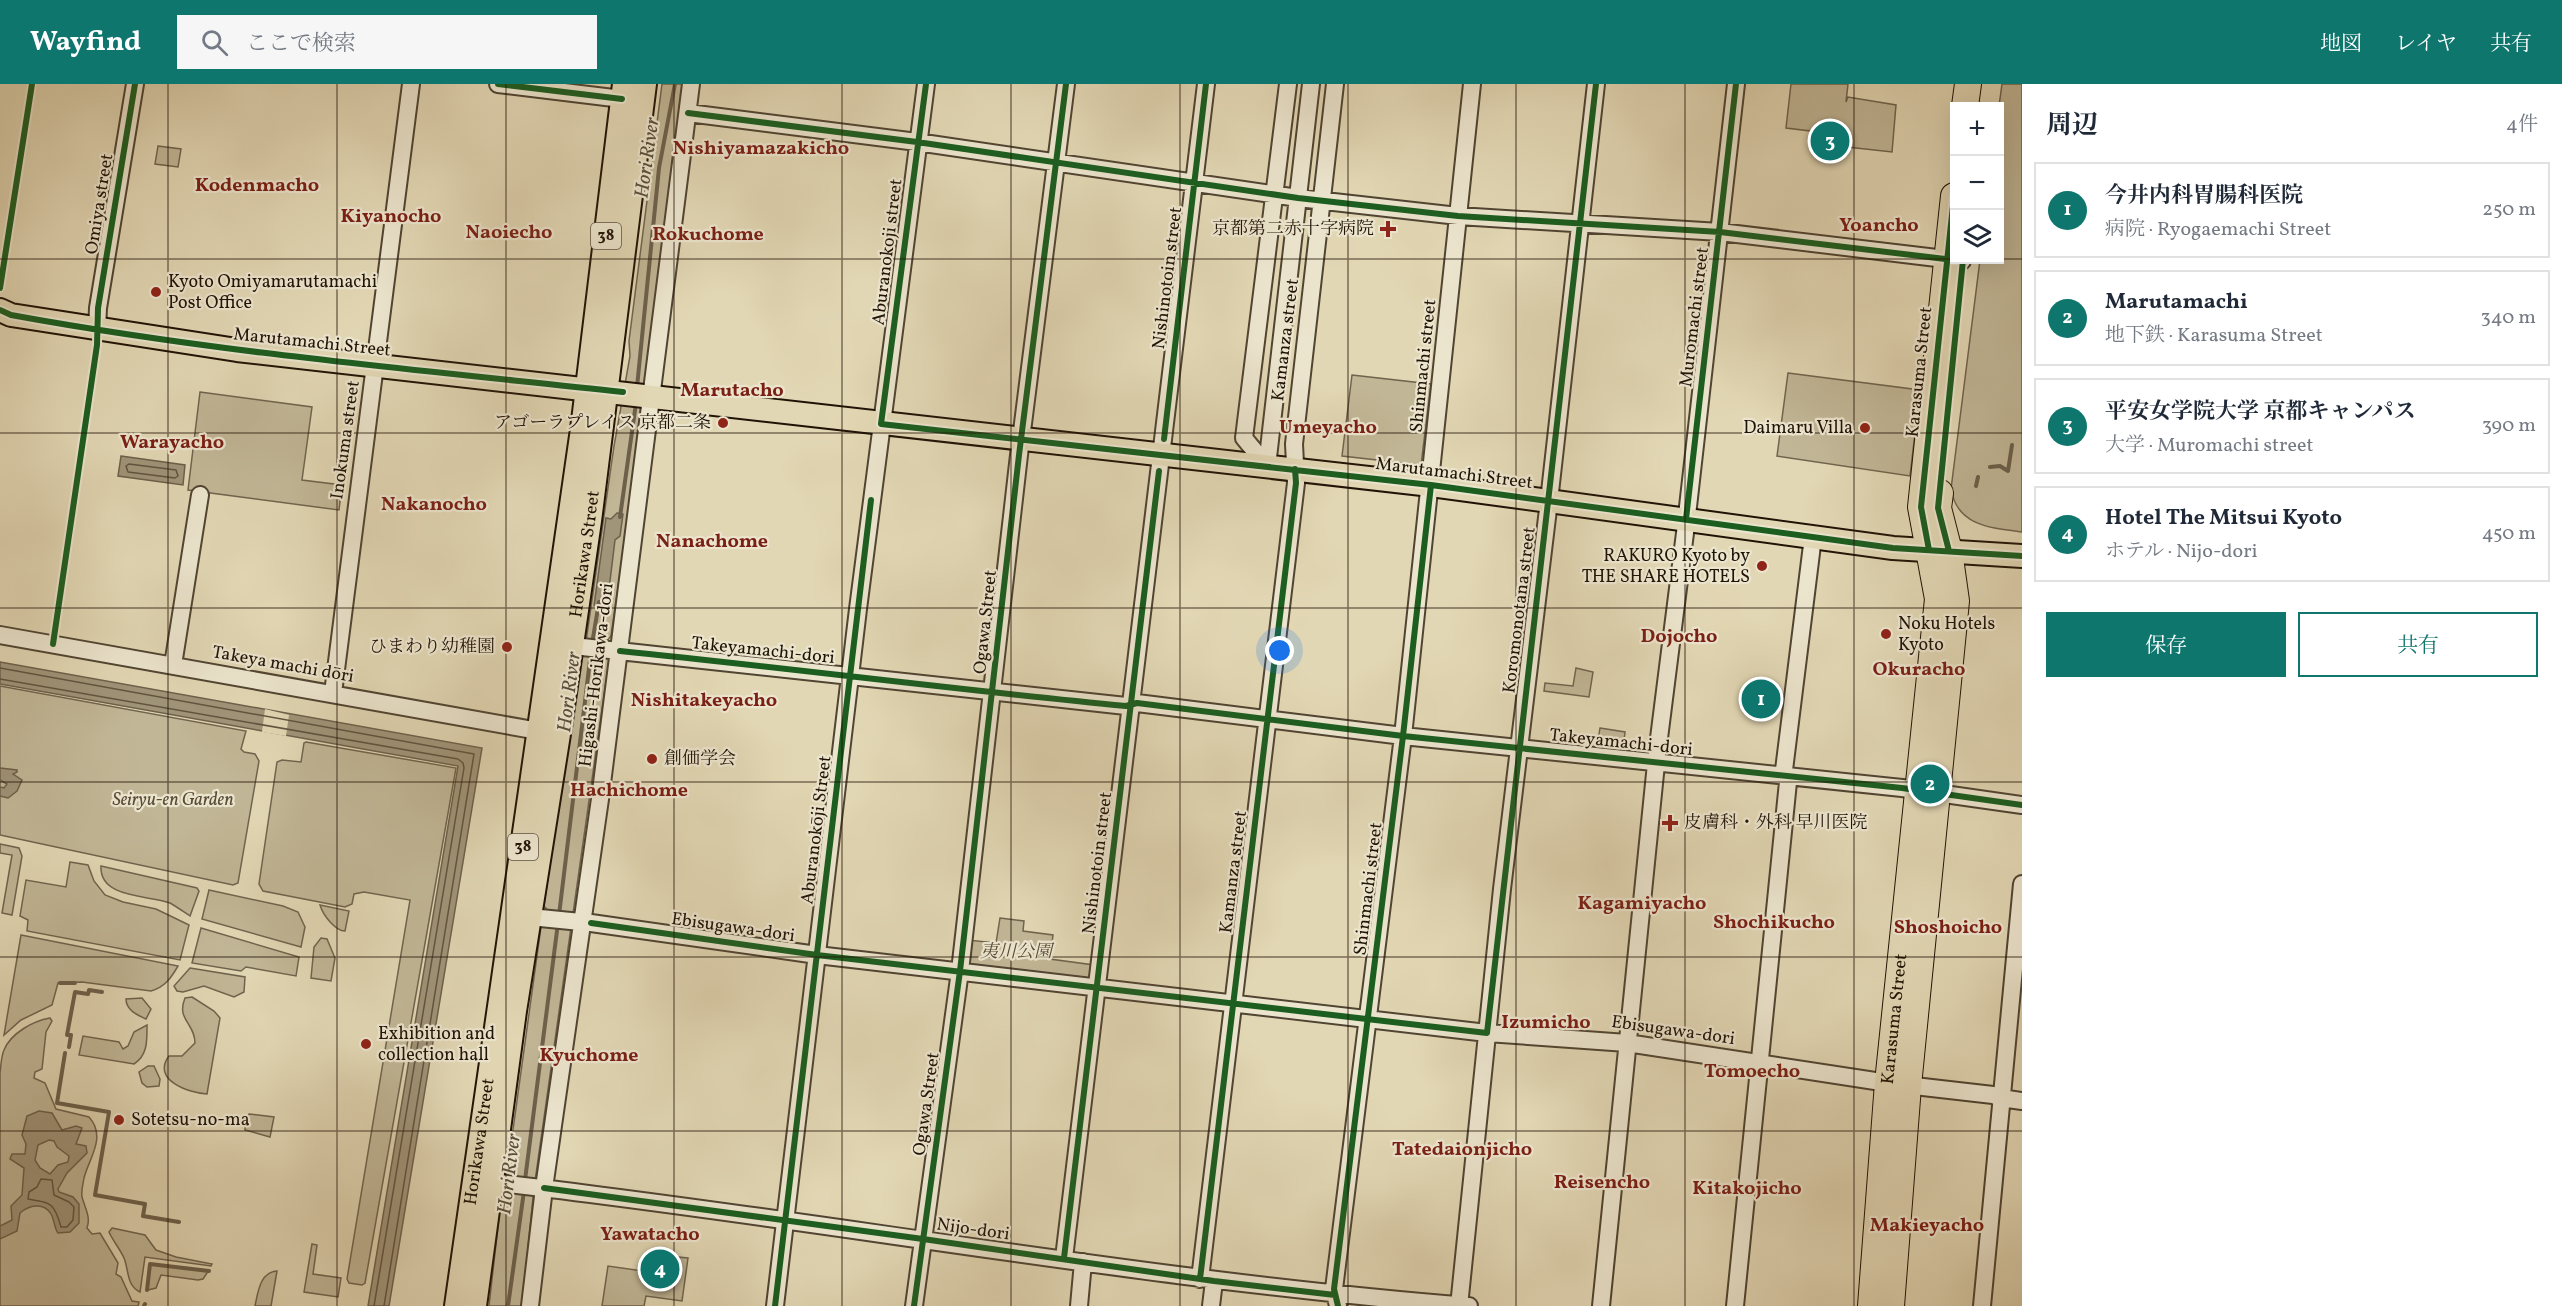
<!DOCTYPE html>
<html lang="ja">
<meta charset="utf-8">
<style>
:root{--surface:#fff;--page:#f6f6f7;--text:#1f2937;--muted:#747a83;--line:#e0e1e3;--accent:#0f766e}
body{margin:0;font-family:Vollkorn,"Noto Serif JP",serif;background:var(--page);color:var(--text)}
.controls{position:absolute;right:18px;top:18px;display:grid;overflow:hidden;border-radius:0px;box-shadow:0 6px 24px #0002}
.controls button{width:54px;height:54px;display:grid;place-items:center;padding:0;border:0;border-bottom:2px solid var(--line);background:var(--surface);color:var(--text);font:30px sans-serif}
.you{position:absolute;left:1280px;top:567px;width:21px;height:21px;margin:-15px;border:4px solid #fff;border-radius:50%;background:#1a73e8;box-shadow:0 0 0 9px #1a73e833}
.badge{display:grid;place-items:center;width:39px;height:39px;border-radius:50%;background:var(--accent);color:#fff;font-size:20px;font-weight:700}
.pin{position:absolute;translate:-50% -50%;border:3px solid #fff;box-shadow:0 2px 6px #0006}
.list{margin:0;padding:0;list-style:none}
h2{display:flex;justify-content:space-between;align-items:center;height:78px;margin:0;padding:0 24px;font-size:26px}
h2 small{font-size:20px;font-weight:400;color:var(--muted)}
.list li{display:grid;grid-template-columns:39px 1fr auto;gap:18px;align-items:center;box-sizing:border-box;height:96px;margin:0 12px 12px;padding:0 12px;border:2px solid var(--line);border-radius:0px}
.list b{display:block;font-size:22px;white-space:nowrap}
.list p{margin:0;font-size:20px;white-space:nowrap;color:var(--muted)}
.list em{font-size:20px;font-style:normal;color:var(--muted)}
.actions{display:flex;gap:12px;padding:18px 24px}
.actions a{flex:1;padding:14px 0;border:2px solid var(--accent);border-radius:0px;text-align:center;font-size:21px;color:var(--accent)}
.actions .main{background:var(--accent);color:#fff}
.icon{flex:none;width:33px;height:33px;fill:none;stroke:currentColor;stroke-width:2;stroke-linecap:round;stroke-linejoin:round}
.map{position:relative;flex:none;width:2022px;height:1222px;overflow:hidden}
header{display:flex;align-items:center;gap:36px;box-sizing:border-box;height:84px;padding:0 30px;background:var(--accent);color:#fff}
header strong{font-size:28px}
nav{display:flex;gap:33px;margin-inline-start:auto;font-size:21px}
.search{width:420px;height:54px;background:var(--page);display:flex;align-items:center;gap:15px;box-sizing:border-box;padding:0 21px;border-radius:0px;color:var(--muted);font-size:22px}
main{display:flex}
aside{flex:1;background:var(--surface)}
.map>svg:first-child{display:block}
.green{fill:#c1b696;stroke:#70644e;stroke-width:1.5}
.water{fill:#a09479;stroke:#6d604b;stroke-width:1.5;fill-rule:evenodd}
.pier{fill:#e2d7b4}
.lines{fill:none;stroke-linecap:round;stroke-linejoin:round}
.shore{stroke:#605440;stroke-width:1.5}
.stream{stroke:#6d604b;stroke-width:4}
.minor-casing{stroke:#504432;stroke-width:20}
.major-casing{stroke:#201306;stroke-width:26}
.highway-casing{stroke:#201306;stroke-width:28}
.minor{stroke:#ece5ce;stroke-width:16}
.major{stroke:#e2d7b4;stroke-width:22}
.highway{stroke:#e2d7b4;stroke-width:26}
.cycleway-casing{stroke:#ece5ce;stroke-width:10}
.cycleway{stroke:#1b5e20;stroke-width:6}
.grid{fill:none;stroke:#201306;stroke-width:1.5;stroke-opacity:0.55}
.poi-dot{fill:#8f2418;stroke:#ece5ce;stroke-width:2}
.labels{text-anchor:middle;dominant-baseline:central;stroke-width:4.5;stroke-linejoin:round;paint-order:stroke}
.shield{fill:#ece5ce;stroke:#5d5242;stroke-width:1.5}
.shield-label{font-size:16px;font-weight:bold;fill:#201306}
.street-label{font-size:18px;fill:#201306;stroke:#ece5ce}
.poi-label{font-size:18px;fill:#201306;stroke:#ece5ce;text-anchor:start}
.park-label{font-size:18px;font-style:italic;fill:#584c38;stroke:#ece5ce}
.neighbourhood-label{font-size:20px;font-weight:bold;fill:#7a1f14;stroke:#ece5ce}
.water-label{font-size:20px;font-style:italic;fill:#5a4d3a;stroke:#ece5ce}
</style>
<header>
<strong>Wayfind</strong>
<div class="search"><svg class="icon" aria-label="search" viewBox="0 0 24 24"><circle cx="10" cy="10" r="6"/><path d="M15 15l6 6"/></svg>ここで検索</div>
<nav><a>地図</a><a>レイヤ</a><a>共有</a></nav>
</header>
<main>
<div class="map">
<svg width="2022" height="1222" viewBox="0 0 2022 1222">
<rect width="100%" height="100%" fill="#e2d7b4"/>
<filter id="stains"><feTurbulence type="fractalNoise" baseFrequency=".00333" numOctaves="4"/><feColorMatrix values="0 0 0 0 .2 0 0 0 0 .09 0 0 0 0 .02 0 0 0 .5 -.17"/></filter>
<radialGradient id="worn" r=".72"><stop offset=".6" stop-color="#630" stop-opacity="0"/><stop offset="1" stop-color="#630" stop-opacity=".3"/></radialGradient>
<path class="green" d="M662,0H685L641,344L611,552L606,558L609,576L534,1104L522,1222H489L501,1116L511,1114L514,1088L508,1082L541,843H548L550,829L544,822L579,574L584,572L614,362L630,272L629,257Z
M1791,0H1848L1846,18L1848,13L1896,21L1892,68L1847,63L1835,50L1786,44Z
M2002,0H2022V448C1991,444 1957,442 1951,405L1980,176H2000L1999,22Z
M158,62L181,65L178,83L155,80Z
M1788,289L1920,306L1910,392L1777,372Z
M1352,291L1431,300L1421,381L1342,372Z
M200,308L312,323L302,396L342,401L339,426L188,406Z
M1576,584L1593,588L1589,613L1544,607L1545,599L1573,602Z
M0,602L246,647L241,665L244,668L255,670L259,677L238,799L233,801L0,751Z
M1600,644L1625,648L1623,666L1597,663Z
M306,658L456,684L365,1199L362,1201L349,1199L347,1195L410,816L364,808L354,810L352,820L345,823L263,807L259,800L277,678L282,676L301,678L304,659Z
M0,760L19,764L22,772L12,831L2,829L12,771L0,769Z
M70,778L88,781L94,797L105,811L123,818L156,825L189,841L180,876L27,847L28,836L20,832L26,796L66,803Z
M101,782L197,804L199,807L190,832C184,828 177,823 170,819C150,811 99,815 101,782Z
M209,806L283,822L298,828L305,843L301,863L202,835Z
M320,821L349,827L345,847C335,847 323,831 320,821Z
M1000,834L1024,837L1023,847L1053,851L1050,875L1094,881L1092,900L965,884L968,856L996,859Z
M201,844L299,873L296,892L246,883L241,887L192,879Z
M21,851L178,882C171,894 165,903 151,907L82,898L58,899L52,921L21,936L4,951Z
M321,854L327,855L335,874L331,897L311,894L314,863Z
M190,884L245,893L244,908L234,913L204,902L183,908L177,907L174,902Z
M192,913L214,927L220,934L207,1010C189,1009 151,996 169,972H182L195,959C195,939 176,936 185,914Z
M142,914L151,925L146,935C137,931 126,926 126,915Z
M50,934L52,937L46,948L42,985L35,988L34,994L45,999L56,1025L89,1033C107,1053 89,1074 84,1094C83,1100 81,1107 82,1113C85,1124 91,1133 87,1144L92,1150L100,1149L118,1179L116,1190L121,1193L132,1217L139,1218L138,1222H0V989C1,982 1,973 4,966C11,949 33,937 50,934Z
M147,941C147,956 148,971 134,980L79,971L83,952L119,958L123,965L128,962L134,948Z
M148,982H154L160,995L159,1002L147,1003L142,999L139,988Z
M249,1030L274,1033L270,1053L245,1046V1039Z
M112,1144L145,1151L156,1166L176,1173L212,1180L211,1182L145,1173L140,1208C126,1201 129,1186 124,1174C120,1165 113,1157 109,1148Z
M312,1160L317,1161L313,1190L341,1194L338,1213L304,1208Z
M667,1172L688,1174L682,1217L646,1212L644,1222H602L608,1182L664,1190Z
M150,1180L207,1187V1189L203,1195L198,1196L161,1191L156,1204L148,1206Z
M277,1187L271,1222H255C258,1208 260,1188 277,1187Z"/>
<path class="water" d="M121,372L185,381L183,401L118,392Z
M617,429L623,430L620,452L615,456L609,505L599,523L594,522L606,434L611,435Z
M0,578L482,664L389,1222H368L458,682L0,600Z
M0,684L17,686V688L13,690L22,696L17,707L8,714L0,712V703L4,704L7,700L0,696Z
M39,1027L52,1029L62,1046L76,1042L82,1044L76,1060L86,1062L87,1069L67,1089L58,1105L59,1108L73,1113L79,1120V1139L70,1148L58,1149C54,1144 55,1137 51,1130C44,1118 29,1121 20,1129L17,1147L0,1155V1142L12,1136L11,1122L22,1111L24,1084L10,1075L12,1070H25L26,1060L22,1051L27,1032ZM49,1056L54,1057L57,1063L69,1072L68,1078L58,1081L50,1090L40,1084L35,1076L38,1061Z"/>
<path class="pier" d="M265,625L289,631L286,652L262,648Z"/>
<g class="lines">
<path class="shore" d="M129,380L176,386L178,392L175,394L128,388L126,382Z
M0,584L474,670L384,1222
M0,595L458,675L463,679L464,684L374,1222
M41,1095L52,1096L54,1111L69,1118L74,1123L73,1136L67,1143H61C54,1118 51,1119 28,1115L29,1108L37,1103Z"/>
<path class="stream" d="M637,303L659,84L675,0
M1990,383L2000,382L2008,387L2012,361
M1976,402L1978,393
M620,433L636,319
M592,560L599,518
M559,831L591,568
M60,899H75
M69,963L71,951H67L75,908L88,910L89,906L102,908
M65,969L57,1019L109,1028L95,1111L145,1120L143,1132L179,1138
M525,1096L558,839
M147,1206L150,1180L209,1187
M144,1222L145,1220
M508,1222L524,1107"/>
<defs>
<path id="minor" d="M498,0L622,15
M688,29L917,58L1298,114L1458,132L1720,148L1962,177
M97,246L98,224L135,0
M1267,382L1244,354L1288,0
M1267,382L1311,0
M0,551L550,649
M573,562L1126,622L1137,619L1403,652L1902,704L2022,721
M173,581L200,411
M333,609L411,0
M530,833L591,839L817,871L1487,949L1627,959L1888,999L1993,1011L2001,1014L2022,1017
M491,1098C818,1135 1142,1196 1469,1222
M1064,1174L1206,0
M1200,1195L1296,399L1294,360L1335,0
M530,1222L544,1104L600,715L691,0
M775,1222L858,525L926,0
M914,1222L960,887L1019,371L1066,0
M1079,1222L1083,1178
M1211,1222L1214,1197
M1338,1222L1334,1205L1403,652L1472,0
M1459,1222L1502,805L1549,417L1596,0
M1601,1222L1657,670L1685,449L1736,0
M1735,1222L1788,698L1784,686L1813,453
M1982,1222L2022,800"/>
<g id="major">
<path d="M0,226L11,231L237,266L1431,401L1893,464L2022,472"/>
<path id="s1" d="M456,1222L582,345L624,0"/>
<path id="s2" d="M475,1222L515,927L559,650L590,437L645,0"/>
</g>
<g id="highway">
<path d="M1965,22L1968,0"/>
<path id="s3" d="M1871,1222L1888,999L1938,515L1921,423L1954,112"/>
<path d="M1891,1222L1908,1002L1956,517L1949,467L1938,424L1940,409"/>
</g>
</defs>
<use href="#minor" class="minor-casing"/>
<use href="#major" class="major-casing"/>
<use href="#highway" class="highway-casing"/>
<use href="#minor" class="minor"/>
<use href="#major" class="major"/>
<use href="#highway" class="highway"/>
<defs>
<path id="cycleway" d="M498,0L622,15
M926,0L881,340L1431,401L1893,464L2022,472
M688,29L917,58L1298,114L1458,132L1720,148L1962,177
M0,204L32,0
M0,226L11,231C213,268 419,286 623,308
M1164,355L1206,0
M1686,435L1736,0
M1929,466L1921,423L1954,112
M1949,467L1938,424L1963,176
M53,560L97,261L98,224L135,0
M620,567C789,584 957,606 1126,622L1137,619L1403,652L1902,704L2022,721
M591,839L817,871L1487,949L1596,0
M544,1104L923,1155L1214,1197L1335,1211
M1064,1174L1159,387
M1200,1195L1296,399L1295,385
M775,1222L871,416
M914,1222L960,887L1019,371L1066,0
M1338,1222L1334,1205L1403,652L1431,401"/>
</defs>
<use href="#cycleway" class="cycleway-casing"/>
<use href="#cycleway" class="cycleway"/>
</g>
<path class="grid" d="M168,0V1222M337,0V1222M506,0V1222M674,0V1222M842,0V1222M1011,0V1222M1180,0V1222M1348,0V1222M1516,0V1222M1685,0V1222M1854,0V1222M0,175H1954M2000,175H2022M0,349H2022M0,524H2022M0,698H2022M0,873H2022M0,1047H2022"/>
<g class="poi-dot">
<path d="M1385 136h6v6h6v6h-6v6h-6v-6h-6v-6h6z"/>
<circle cx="156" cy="208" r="6"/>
<circle cx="723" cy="339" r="6"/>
<circle cx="1865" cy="344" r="6"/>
<circle cx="1762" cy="482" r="6"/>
<circle cx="1886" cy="550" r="6"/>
<circle cx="507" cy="563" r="6"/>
<circle cx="652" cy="675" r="6"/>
<path d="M1667 730h6v6h6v6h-6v6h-6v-6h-6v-6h6z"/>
<circle cx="366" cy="960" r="6"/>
<circle cx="119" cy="1036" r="6"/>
</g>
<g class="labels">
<g class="shield">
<rect x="591" y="139" width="30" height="26" rx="4.5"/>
<rect x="508" y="750" width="30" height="26" rx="4.5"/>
</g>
<g class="shield-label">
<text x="606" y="152">38</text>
<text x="523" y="763">38</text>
</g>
<g class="street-label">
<text transform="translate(100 120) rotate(-81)">Omiya street</text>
<text transform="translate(888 168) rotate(-83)">Aburanokoji street</text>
<text transform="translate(1168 194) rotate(-83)">Nishinotoin street</text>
<text transform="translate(1695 233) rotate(-83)">Muromachi street</text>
<text transform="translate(1286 256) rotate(-83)">Kamanza street</text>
<text transform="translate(312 259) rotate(6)">Marutamachi Street</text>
<text transform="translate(1424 282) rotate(-84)">Shinmachi street</text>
<text transform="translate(1920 288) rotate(-84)">Karasuma Street</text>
<text transform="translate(346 356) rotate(-82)">Inokuma street</text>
<text transform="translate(1454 390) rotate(7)">Marutamachi Street</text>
<text stroke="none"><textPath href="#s2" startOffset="760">Horikawa Street</textPath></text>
<text transform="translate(1520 526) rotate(-83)">Koromonotana street</text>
<text transform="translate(986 538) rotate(-84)">Ogawa Street</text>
<text transform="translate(763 567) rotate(6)">Takeyamachi-dori</text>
<text transform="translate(283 581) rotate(10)">Takeya machi dōri</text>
<text transform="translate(597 591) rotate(-83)">Higashi-Horikawa-dori</text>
<text transform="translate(1621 659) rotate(6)">Takeyamachi-dori</text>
<text transform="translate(817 746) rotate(-83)">Aburanokōji Street</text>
<text transform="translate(1098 779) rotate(-83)">Nishinotoin street</text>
<text transform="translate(1234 788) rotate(-83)">Kamanza street</text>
<text transform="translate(1369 805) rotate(-83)">Shinmachi street</text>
<text transform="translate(733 844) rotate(8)">Ebisugawa-dori</text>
<text stroke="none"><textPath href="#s3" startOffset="288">Karasuma Street</textPath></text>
<text transform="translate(1673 947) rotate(8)">Ebisugawa-dori</text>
<text transform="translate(927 1020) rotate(-82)">Ogawa Street</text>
<text stroke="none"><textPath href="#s1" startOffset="166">Horikawa Street</textPath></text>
<text transform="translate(973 1146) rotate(8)">Nijo-dori</text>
</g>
<g class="poi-label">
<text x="1374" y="145" text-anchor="end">京都第二赤十字病院</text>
<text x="168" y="198">Kyoto Omiyamarutamachi<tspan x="168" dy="21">Post Office</tspan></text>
<text x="711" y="339" text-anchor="end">アゴーラプレイス 京都二条</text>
<text x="1853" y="344" text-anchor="end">Daimaru Villa</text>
<text x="1750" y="472" text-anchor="end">RAKURO Kyoto by<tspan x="1750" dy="21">THE SHARE HOTELS</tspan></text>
<text x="1898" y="540">Noku Hotels<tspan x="1898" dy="21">Kyoto</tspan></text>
<text x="495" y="563" text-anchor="end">ひまわり幼稚園</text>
<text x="664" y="675">創価学会</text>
<text x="1684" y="739">皮膚科・外科 早川医院</text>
<text x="378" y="950">Exhibition and<tspan x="378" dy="21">collection hall</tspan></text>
<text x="131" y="1036">Sotetsu-no-ma</text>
</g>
<g class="park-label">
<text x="173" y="716">Seiryu-en Garden</text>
<text x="1016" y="868">夷川公園</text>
</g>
<g class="neighbourhood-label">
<text x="761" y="65">Nishiyamazakicho</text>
<text x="257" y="102">Kodenmacho</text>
<text x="391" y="133">Kiyanocho</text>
<text x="1879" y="142">Yoancho</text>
<text x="509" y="149">Naoiecho</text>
<text x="708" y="151">Rokuchome</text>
<text x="732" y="307">Marutacho</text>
<text x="1328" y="344">Umeyacho</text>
<text x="172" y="359">Warayacho</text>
<text x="434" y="421">Nakanocho</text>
<text x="712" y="458">Nanachome</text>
<text x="1679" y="553">Dojocho</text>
<text x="1919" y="586">Okuracho</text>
<text x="704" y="617">Nishitakeyacho</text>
<text x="629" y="707">Hachichome</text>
<text x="1642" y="820">Kagamiyacho</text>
<text x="1774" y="839">Shochikucho</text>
<text x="1948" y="844">Shoshoicho</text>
<text x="1546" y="939">Izumicho</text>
<text x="589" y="972">Kyuchome</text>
<text x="1752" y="988">Tomoecho</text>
<text x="1462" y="1066">Tatedaionjicho</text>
<text x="1602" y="1099">Reisencho</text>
<text x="1747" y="1105">Kitakojicho</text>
<text x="1927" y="1142">Makieyacho</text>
<text x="650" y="1151">Yawatacho</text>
</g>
<g class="water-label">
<text transform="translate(648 74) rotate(-82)">Hori River</text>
<text transform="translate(570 608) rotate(-83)">Hori River</text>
<text transform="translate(510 1090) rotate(-83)">Hori River</text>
</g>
</g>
<rect width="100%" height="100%" filter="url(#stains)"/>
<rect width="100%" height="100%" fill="url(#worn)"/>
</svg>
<div class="controls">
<button>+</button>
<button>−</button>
<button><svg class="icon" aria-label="layers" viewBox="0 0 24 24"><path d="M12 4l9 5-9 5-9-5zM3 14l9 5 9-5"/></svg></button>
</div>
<div class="you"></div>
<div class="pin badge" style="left:1761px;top:615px">1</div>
<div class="pin badge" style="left:1930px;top:700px">2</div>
<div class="pin badge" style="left:1830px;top:57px">3</div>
<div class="pin badge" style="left:660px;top:1185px">4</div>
</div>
<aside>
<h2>周辺<small>4件</small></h2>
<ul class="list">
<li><span class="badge">1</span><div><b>今井内科胃腸科医院</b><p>病院 · Ryogaemachi Street</p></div><em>250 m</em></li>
<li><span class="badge">2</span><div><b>Marutamachi</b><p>地下鉄 · Karasuma Street</p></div><em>340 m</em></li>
<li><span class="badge">3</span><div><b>平安女学院大学 京都キャンパス</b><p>大学 · Muromachi street</p></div><em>390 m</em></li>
<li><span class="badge">4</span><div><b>Hotel The Mitsui Kyoto</b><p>ホテル · Nijo-dori</p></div><em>450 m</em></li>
</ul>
<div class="actions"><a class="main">保存</a><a>共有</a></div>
</aside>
</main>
